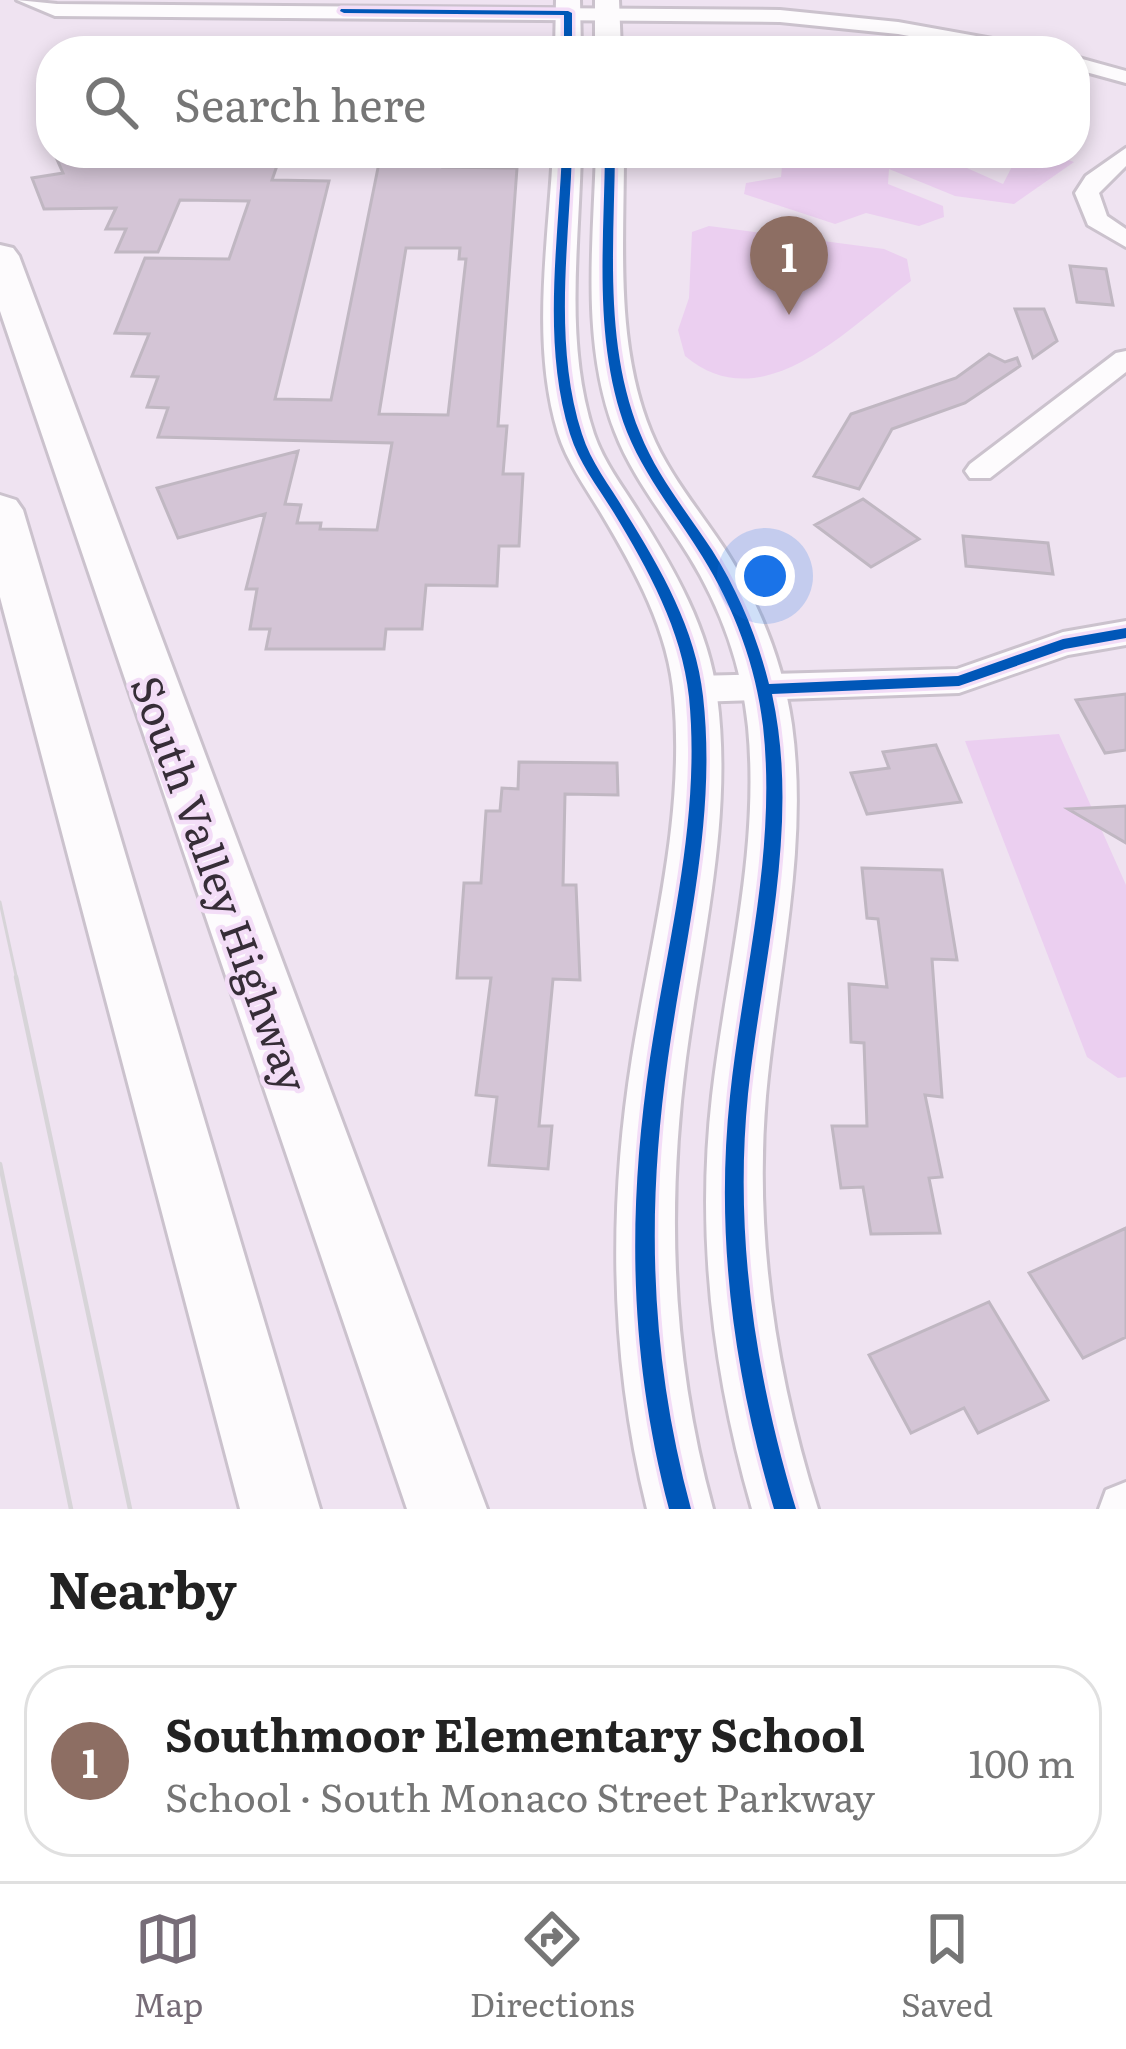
<!DOCTYPE html>
<meta charset="utf-8">
<style>
:root{--surface:#fff;--page:#f2f2f2;--text:#222;--muted:#767676;--line:#e0e0e0;--accent:#776d78}
body{margin:0;font-family:Literata,serif;background:var(--page);color:var(--text)}
.you{position:absolute;left:765px;top:576px;width:42px;height:42px;margin:-30px;border:9px solid #fff;border-radius:50%;background:#1a73e8;box-shadow:0 0 0 18px #1a73e833}
.badge{display:grid;place-items:center;width:78px;height:78px;border-radius:50%;background:var(--accent);color:#fff;font-size:39px;font-weight:700}
.pin{position:absolute;translate:-50% -99px;filter:drop-shadow(0 3px 6px #0008)}
.pin::after{content:'';position:absolute;top:63px;width:42px;height:36px;background:inherit;clip-path:polygon(0 0,100% 0,50% 100%)}
.list{margin:0;padding:0;list-style:none}
h2{display:flex;justify-content:space-between;align-items:center;height:156px;margin:0;padding:0 48px;font-size:51px}
h2 small{font-size:39px;font-weight:400;color:var(--muted)}
.list li{display:grid;grid-template-columns:78px 1fr auto;gap:36px;align-items:center;box-sizing:border-box;height:192px;margin:0 24px 24px;padding:0 24px;border:3px solid var(--line);border-radius:48px}
.list b{display:block;font-size:45px;white-space:nowrap}
.list p{margin:0;font-size:39px;white-space:nowrap;color:var(--muted)}
.list em{font-size:39px;font-style:normal;color:var(--muted)}
.icon{flex:none;width:66px;height:66px;fill:none;stroke:currentColor;stroke-width:2;stroke-linecap:round;stroke-linejoin:round}
.map{position:relative;flex:none;width:1126px;height:1509px;overflow:hidden}
.search{position:absolute;background:var(--surface);box-shadow:0 6px 18px #0003;left:36px;right:36px;top:36px;height:132px;display:flex;align-items:center;gap:30px;box-sizing:border-box;padding:0 42px;border-radius:48px;color:var(--muted);font-size:45px}
.sheet{height:372px;background:var(--surface)}
nav{display:flex;justify-content:space-around;align-items:center;box-sizing:border-box;height:168px;border-top:3px solid var(--line);background:var(--surface);font-size:33px;color:var(--muted)}
nav a{display:grid;justify-items:center;gap:6px}
nav .on{color:var(--accent)}
.map>svg:first-child{display:block}
.green{fill:#ebcff0}
.building{fill:#d4c5d6;stroke:#c0b7c2;stroke-width:3;fill-rule:evenodd}
.lines{fill:none;stroke-linecap:round;stroke-linejoin:round}
.minor-casing{stroke:#cbc2cd;stroke-width:6}
.major-casing{stroke:#cbc2cd;stroke-width:6}
.highway-casing{stroke:#cbc2cd;stroke-width:6}
.minor{fill:#fdfbfd;fill-rule:evenodd}
.major{fill:#fdfbfd;fill-rule:evenodd}
.highway{fill:#fdfbfd;fill-rule:evenodd}
.tram-far1{stroke:#d7d4d8;stroke-width:3}
.tram{stroke:#d7d4d8;stroke-width:4.5}
.cycleway-casing{stroke:#f3ddf7;stroke-width:7}
.cycleway{fill:#0057b8;fill-rule:evenodd}
.labels{text-anchor:middle;dominant-baseline:central;stroke-width:9;stroke-linejoin:round;paint-order:stroke}
.street-label{font-size:42px;fill:#362d37;stroke:#f3ddf7}
</style>
<div class="map">
<svg width="1126" height="1509" viewBox="0 0 1126 1509">
<rect width="100%" height="100%" fill="#efe3f1"/>
<path class="green" d="M805,153H933L1003,184L1019,153H1049L1074,162L1014,204L955,196L889,169L888,184L943,206L944,217L919,226L866,213L835,224L744,194L746,183L781,177L783,155L798,159Z
M709,226L884,249L907,259L911,281C849,327 763,422 685,356L678,330L689,298L692,232Z
M1059,734L1126,885V1077L1118,1078L1087,1057L965,741Z"/>
<path class="building" d="M55,155L280,157L272,180L329,181L275,399L331,400L380,158L445,159L443,167L517,168L498,426H507L503,474H523L519,546H499L497,586L426,585L422,629H386L384,649H266L270,629H250L257,589H246L265,514L178,538L157,488L298,451L285,504L301,505L297,523H321L320,529L377,530L392,443L158,437L168,408L147,407L158,377L132,376L149,334L115,333L145,258L229,259L249,201L180,200L158,252H116L126,229H106L116,208L44,209L32,178L63,173ZM406,248H460L459,259H466L448,415L379,414Z
M1070,266L1106,269L1113,305L1077,302Z
M1015,309H1044L1057,341L1033,358Z
M989,354L1005,362L1017,358L1020,366L965,403L892,429L859,489L814,476L851,414L956,378Z
M863,499L919,539L871,567L815,525Z
M963,536L1048,543L1053,574L966,566Z
M1126,694V750L1105,753L1076,700Z
M936,745L961,802L867,814L851,773L889,768L883,752Z
M519,762L617,763L618,795L565,794L563,885H576L580,980L553,979L539,1126H552L548,1169L489,1165L497,1097L476,1095L491,978H457L464,883H481L486,811H500L502,788L518,789Z
M1126,806V843L1068,809Z
M862,868L942,870L957,960L932,959L942,1097L925,1095L942,1177L929,1178L940,1233L871,1234L863,1187L841,1188L832,1126H867L864,1043L851,1042L849,984L887,987L878,919L867,918Z
M1126,1228V1337L1083,1358L1029,1273Z
M989,1302L1048,1400L978,1433L964,1408L911,1433L869,1355Z"/>
<g class="lines">
<defs>
<path id="minor" d="M17,0L57,4L780,10L898,22L1026,45L1036,51H992L898,34L780,22L55,16Z
M1075,57L1126,71V83L1075,69Z
M1126,148V166L1099,193L1107,216L1126,229V247L1088,225L1075,193L1086,176Z
M1126,351V372L990,478H970L965,471L970,464L1116,353Z
M1126,621V645L1068,655L959,693L695,702L683,698L678,689L683,680L695,676L957,669L1063,632Z
M1126,1482V1509H1099L1106,1490Z"/>
<path id="major" d="M556,0H580L581,51H555Z
M595,0H619L621,51H595Z
M553,153H581C579,245 564,344 594,434C604,463 623,487 639,513C674,569 709,629 717,696C733,817 702,938 686,1058C666,1211 672,1360 713,1509H647C610,1360 608,1210 632,1058C651,939 685,819 674,698C669,631 635,570 601,513C586,488 567,462 558,433C531,344 548,245 553,153Z
M596,153H624C624,246 615,344 651,432C668,474 699,510 724,548C758,601 783,661 792,725C809,849 777,973 766,1096C754,1237 776,1375 818,1509H752C713,1374 696,1237 712,1096C726,973 760,852 748,727C742,667 721,608 689,556C664,515 632,477 615,432C581,344 593,245 596,153Z"/>
<path id="highway" d="M0,245L13,248L19,256L487,1509H407L0,311Z
M0,495L16,500L23,510L320,1509H240L0,597Z"/>
</defs>
<use href="#minor" class="minor-casing"/>
<use href="#major" class="major-casing"/>
<use href="#highway" class="highway-casing"/>
<use href="#minor" class="minor"/>
<use href="#major" class="major"/>
<use href="#highway" class="highway"/>
<path class="tram-far1" d="M0,902L17,980"/>
<path class="tram" d="M16,977L130,1509
M0,1164L71,1509"/>
<defs>
<path id="cycleway" d="M341,9L568,11L572,13V51H564V15L344,13L340,11Z
M562,153H572C569,245 553,344 582,434C591,463 611,487 626,513C661,569 696,630 703,696C717,818 685,938 668,1058C646,1214 650,1357 691,1509H669C629,1356 627,1214 650,1058C668,938 701,819 689,697C682,630 648,569 614,513C598,487 579,463 570,434C542,344 558,245 562,153Z
M605,153H615C614,246 604,345 640,433C657,476 687,512 712,550C738,591 757,636 769,684L958,676L1063,639L1126,628V638L1065,649L959,686L772,694C801,826 762,962 748,1094C734,1235 755,1374 796,1509H774C734,1374 715,1237 730,1096C743,973 777,851 763,726C756,666 734,607 702,556C677,515 645,477 627,432C593,344 604,245 605,153Z"/>
</defs>
<use href="#cycleway" class="cycleway-casing"/>
<use href="#cycleway" class="cycleway"/>
</g>
<g class="labels">
<g class="street-label">
<text transform="translate(222 883) rotate(70)">South Valley Highway</text>
</g>
</g>
</svg>
<div class="you"></div>
<div class="pin badge" style="left:789px;top:315px;background:#8d6e63">1</div>
<div class="search"><svg class="icon" aria-label="search" viewBox="0 0 24 24"><circle cx="10" cy="10" r="6"/><path d="M15 15l6 6"/></svg>Search here</div>
</div>
<section class="sheet">
<h2>Nearby<small></small></h2>
<ul class="list">
<li><span class="badge" style="background:#8d6e63">1</span><div><b>Southmoor Elementary School</b><p>School · South Monaco Street Parkway</p></div><em>100 m</em></li>
</ul>
</section>
<nav>
<a class="on"><svg class="icon" aria-label="map" viewBox="0 0 24 24"><path d="M3 6l6-2 6 2 6-2v14l-6 2-6-2-6 2zM9 4v14M15 6v14"/></svg>Map</a>
<a><svg class="icon" aria-label="directions" viewBox="0 0 24 24"><path d="M12 3l9 9-9 9-9-9zM9 14v-3h6M13 9l2 2-2 2"/></svg>Directions</a>
<a><svg class="icon" aria-label="saved" viewBox="0 0 24 24"><path d="M7 4h10v16l-5-4-5 4z"/></svg>Saved</a>
</nav>
